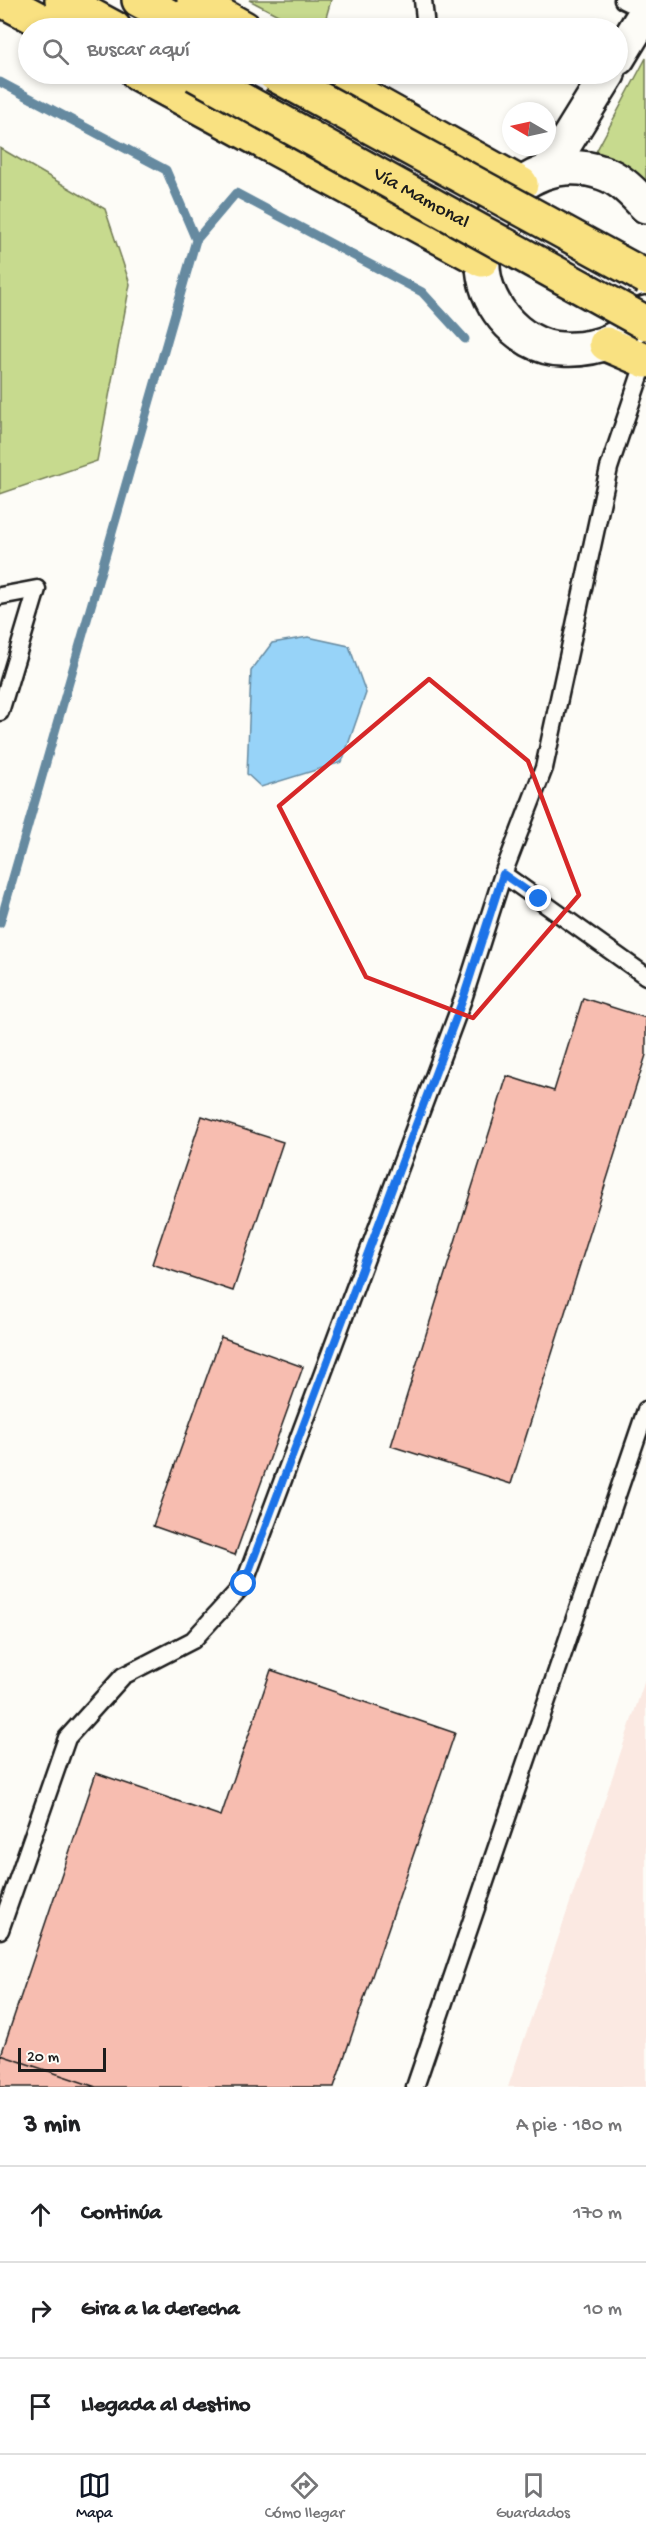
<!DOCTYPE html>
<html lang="es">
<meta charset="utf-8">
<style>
:root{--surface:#fff;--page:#f6f6f6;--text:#202124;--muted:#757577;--line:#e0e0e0;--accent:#111827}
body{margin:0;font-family:"Gochi Hand",sans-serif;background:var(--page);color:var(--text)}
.compass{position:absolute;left:502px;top:102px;width:54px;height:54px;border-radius:50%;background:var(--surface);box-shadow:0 3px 9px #0003;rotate:279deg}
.scale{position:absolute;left:18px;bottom:15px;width:88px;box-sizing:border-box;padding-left:6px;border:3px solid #1c1c1c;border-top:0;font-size:16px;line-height:21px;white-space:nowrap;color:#1c1c1c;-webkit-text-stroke:4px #fdfcf7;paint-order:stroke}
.stop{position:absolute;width:18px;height:18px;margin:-14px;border:4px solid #1a73e8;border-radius:50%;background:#fff}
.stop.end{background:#1a73e8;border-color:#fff;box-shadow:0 2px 6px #0008}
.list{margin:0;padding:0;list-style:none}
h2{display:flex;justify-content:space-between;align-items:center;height:78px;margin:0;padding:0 24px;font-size:26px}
h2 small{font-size:20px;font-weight:400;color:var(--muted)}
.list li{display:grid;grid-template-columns:39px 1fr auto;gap:18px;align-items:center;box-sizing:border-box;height:96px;padding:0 24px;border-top:2px solid var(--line)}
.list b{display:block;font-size:22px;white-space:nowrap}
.list em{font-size:20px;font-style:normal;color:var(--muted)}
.icon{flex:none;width:33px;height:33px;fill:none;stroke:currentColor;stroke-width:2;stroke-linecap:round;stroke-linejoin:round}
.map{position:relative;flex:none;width:646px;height:2087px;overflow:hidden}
.search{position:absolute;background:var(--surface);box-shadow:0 3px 9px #0003;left:18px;right:18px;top:18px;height:66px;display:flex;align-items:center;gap:15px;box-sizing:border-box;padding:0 21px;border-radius:33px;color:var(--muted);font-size:22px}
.sheet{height:366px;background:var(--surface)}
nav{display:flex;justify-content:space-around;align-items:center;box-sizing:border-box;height:84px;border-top:2px solid var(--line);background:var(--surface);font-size:16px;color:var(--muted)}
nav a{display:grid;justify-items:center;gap:3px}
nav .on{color:var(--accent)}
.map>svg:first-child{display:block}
.built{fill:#fbe9e2}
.green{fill:#c7da8e;stroke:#727b55;stroke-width:1.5}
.water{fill:#97d3f8;stroke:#668aa0;stroke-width:1.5}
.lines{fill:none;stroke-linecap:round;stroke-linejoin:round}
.stream{stroke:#668aa0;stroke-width:9}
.building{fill:#f7bdb0;stroke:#1c1c1c;stroke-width:1.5}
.service-casing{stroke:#1c1c1c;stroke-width:21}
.tertiary-casing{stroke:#1c1c1c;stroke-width:38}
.primary-casing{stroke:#1c1c1c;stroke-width:38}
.service{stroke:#fdfcf7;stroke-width:16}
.tertiary{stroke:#fdfcf7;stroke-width:33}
.primary{stroke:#f9e181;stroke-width:33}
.primary-bridge-casing{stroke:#1c1c1c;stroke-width:38;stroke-linecap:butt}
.primary-bridge{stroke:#f9e181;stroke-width:33}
.route{stroke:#1a73e8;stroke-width:8}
.marked{fill:none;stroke:#d62828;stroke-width:4.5;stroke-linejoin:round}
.labels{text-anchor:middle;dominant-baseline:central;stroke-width:6;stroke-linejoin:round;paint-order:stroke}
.street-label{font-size:20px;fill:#1c1c1c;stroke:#fdfcf7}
</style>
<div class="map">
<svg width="646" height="2087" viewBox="0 0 646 2087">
<rect width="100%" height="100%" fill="#fdfcf7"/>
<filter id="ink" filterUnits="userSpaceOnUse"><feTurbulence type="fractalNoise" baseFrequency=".0167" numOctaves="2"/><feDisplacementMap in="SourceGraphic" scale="12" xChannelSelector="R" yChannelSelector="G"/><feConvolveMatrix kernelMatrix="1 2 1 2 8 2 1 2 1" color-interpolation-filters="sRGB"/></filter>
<g filter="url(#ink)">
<path class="built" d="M646,1677V2087H508Z"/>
<path class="green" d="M249,0H331L323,28H303Z
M646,58V190L589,165Z
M0,148L105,209L130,284L97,461L0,494Z"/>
<path class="water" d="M308,637L349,646L366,693L342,762L261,787L247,774L251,671L272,643Z"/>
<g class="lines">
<path class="stream" d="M0,82L166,170L196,240
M0,923L196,240L236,193L422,292L465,339"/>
</g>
<path class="building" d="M583,998L646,1018V1055L511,1484L391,1446L507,1076L554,1091Z
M202,1116L283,1142L233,1291L152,1264Z
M221,1337L303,1367L235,1555L153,1526Z
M271,1670L455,1733L334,2087H96L1,2055L96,1773L221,1816Z
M1,2055L96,2087H0Z"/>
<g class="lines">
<defs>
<path id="service" d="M423,0L426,28
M623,0L646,11
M0,596L37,589L0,712
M503,874L646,976
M0,1930L67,1738L123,1676L193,1640L244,1584L463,999L503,874L544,768L609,468L645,361
M415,2087L646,1410"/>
<path id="tertiary" d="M618,58L646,12
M548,171L608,74
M646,206C633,193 621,179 603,173C516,143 446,248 504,318C518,335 540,349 562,349C596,351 624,340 646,313"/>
<path id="primary" d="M2,0L55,28
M62,0L114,28
M139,0L191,28
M194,0L244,28
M138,74L482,260
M324,74L521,184
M606,344L646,361"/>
</defs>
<use href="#service" class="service-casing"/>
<use href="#tertiary" class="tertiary-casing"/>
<use href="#primary" class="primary-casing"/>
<use href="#service" class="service"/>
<use href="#tertiary" class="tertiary"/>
<use href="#primary" class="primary"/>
<defs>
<g id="primary-bridge">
<path id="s1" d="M195,74L646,323"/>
<path d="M274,74L646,277"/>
</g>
</defs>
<use href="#primary-bridge" class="primary-bridge-casing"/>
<use href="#primary-bridge" class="primary-bridge"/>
</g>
</g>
<g class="lines" filter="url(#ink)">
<path class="route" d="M244,1584L463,999L503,874L539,899"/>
</g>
<path class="marked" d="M429,679L528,761L579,895L473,1018L366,977L279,806Z"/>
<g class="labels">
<g class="street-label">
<text stroke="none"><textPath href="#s1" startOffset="258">Vía Mamonal</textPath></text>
</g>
</g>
</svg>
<svg class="compass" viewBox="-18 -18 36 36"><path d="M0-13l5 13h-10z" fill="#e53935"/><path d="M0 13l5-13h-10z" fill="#757577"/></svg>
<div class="scale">20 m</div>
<div class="stop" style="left:244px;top:1584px"></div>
<div class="stop end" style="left:539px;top:899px"></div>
<div class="search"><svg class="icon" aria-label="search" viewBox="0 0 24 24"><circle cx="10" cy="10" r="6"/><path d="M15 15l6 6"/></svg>Buscar aquí</div>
</div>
<section class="sheet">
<h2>3 min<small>A pie · 180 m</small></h2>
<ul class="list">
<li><svg class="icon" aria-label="ahead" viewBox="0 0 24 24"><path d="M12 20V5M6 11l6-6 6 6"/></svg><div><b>Continúa</b></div><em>170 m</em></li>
<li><svg class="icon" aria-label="right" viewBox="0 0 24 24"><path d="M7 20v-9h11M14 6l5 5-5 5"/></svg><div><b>Gira a la derecha</b></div><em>10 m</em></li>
<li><svg class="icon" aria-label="arrive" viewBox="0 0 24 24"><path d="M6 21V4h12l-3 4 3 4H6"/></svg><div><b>Llegada al destino</b></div></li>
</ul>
</section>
<nav>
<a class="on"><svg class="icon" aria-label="map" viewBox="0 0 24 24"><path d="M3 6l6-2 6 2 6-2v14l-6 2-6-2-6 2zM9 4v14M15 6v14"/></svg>Mapa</a>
<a><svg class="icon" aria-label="directions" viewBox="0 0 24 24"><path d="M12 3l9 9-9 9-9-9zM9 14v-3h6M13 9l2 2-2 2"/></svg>Cómo llegar</a>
<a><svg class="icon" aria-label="saved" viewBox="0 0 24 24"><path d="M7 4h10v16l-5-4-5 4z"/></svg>Guardados</a>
</nav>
